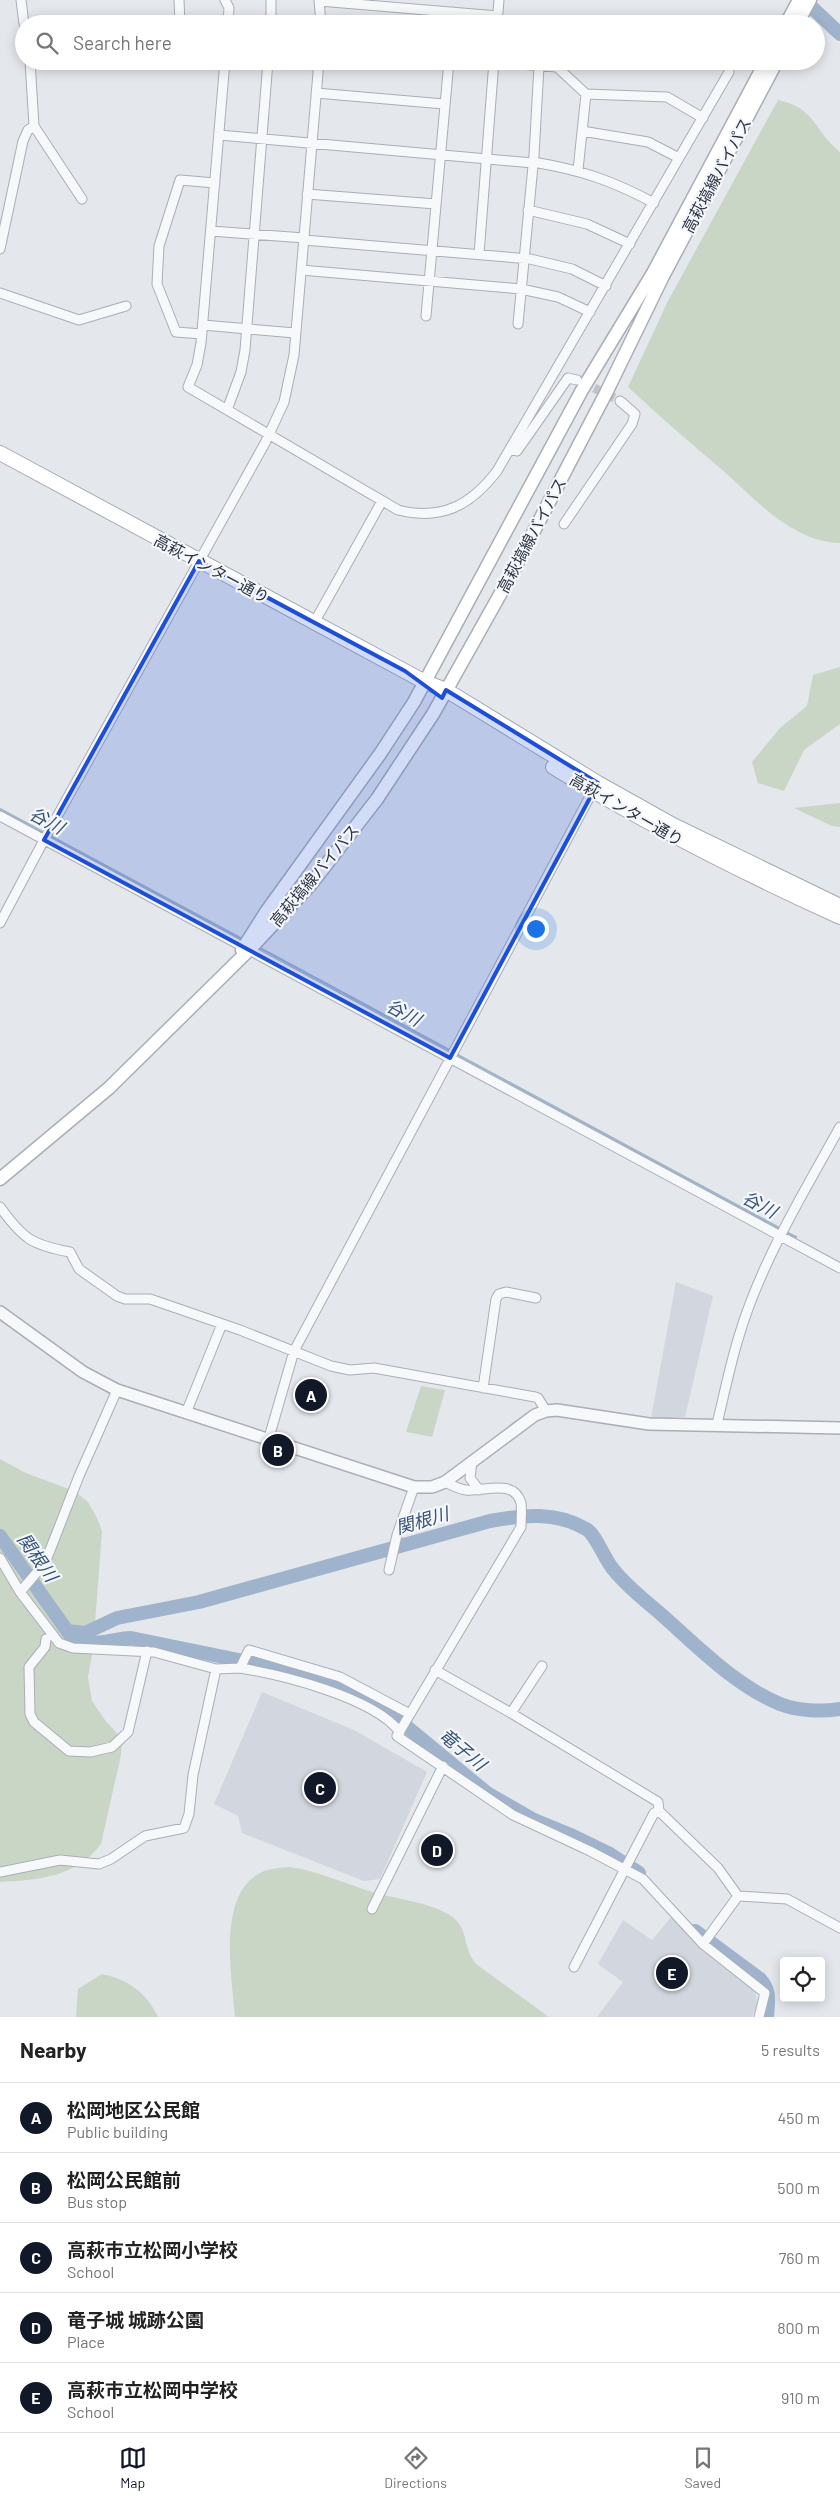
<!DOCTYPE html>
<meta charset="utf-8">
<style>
:root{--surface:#fff;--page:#f2f2f2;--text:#222;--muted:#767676;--line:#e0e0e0;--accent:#111827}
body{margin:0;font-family:Barlow,"Noto Sans JP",sans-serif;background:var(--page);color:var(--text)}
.controls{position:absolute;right:15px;bottom:15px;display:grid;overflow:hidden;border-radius:5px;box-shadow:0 2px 12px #0003}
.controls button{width:45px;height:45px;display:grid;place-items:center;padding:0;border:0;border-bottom:1px solid var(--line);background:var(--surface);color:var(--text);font:25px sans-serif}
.you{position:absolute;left:535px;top:928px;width:18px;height:18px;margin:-12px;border:4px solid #fff;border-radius:50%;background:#1a73e8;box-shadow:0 0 0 8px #1a73e833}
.badge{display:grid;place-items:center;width:32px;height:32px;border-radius:50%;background:var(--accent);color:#fff;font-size:16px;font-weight:700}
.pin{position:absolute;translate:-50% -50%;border:2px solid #fff;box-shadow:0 1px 5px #0006}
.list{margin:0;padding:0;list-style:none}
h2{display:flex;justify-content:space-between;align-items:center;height:65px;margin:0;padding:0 20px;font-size:21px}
h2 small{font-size:16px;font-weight:400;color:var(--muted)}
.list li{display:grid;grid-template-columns:32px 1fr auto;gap:15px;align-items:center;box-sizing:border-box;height:70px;padding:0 20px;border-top:1px solid var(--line)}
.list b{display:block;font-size:19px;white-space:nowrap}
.list p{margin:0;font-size:16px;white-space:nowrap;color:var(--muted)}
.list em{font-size:16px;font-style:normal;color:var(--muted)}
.icon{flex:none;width:28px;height:28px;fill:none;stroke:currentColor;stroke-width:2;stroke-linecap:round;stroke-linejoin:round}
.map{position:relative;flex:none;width:840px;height:2017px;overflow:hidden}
.search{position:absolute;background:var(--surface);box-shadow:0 2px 12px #0003;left:15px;right:15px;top:15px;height:55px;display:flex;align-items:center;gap:12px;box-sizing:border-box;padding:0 18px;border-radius:28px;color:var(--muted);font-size:19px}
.sheet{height:415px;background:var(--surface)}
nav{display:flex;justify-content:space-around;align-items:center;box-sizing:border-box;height:70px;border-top:1px solid var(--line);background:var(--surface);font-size:14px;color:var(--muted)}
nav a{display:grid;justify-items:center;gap:2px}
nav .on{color:var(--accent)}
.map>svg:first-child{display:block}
.built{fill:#d2d6de}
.green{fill:#c9d6c5}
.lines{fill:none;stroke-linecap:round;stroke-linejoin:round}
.stream{stroke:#9fb4cc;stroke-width:2.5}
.river{stroke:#9fb4cc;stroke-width:14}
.minor-tunnel{stroke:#bfc3cb;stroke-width:9;stroke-dasharray:9 4.5;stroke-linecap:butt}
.minor-casing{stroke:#a9aeb7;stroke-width:11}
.tertiary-casing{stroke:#a9aeb7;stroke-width:14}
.secondary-casing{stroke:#a9aeb7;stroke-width:15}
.primary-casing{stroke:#a3abb8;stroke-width:16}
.minor{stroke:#f7f8fa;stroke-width:9}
.tertiary{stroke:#f7f8fa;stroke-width:11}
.secondary{stroke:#fff;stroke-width:12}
.primary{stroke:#fff;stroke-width:14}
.marked{fill:#1d4ed8;fill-opacity:0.2;stroke:#1d4ed8;stroke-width:4;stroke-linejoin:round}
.labels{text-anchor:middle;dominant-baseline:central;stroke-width:4.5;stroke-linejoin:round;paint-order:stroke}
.street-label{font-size:16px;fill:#2b3445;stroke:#f4f6f9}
.water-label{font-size:18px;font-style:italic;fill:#34527a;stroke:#f4f6f9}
</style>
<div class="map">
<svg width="840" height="2017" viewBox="0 0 840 2017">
<rect width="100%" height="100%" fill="#e4e7ec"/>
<path class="built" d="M676,1282L713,1296L685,1417L651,1418Z
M262,1692L354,1730L427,1772L380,1879L364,1881L242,1833L238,1816L214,1804Z
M672,1916L700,1948L756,1991L757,2004L752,2017H597L623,1982L598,1964L623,1920L652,1940Z"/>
<path class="green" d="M778,100C816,108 814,131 840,152V543C792,542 754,498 720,468C689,442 658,415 628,387L668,301Z
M840,667V724L804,750L784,791L758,783L752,762L780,728L807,706L813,675Z
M840,803V827L832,826L794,808Z
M421,1386L445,1390L432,1437L406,1432Z
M0,1459L26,1473L74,1491L88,1502L97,1518L102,1531L93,1650L88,1677L92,1701L105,1720L122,1739L121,1755L101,1844C76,1877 39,1880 0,1882Z
M289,1867C318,1871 344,1883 372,1892C394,1899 448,1904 460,1925C468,1939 464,1948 476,1964L549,2017H235C232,1978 218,1902 255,1876C264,1869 277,1868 289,1867Z
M102,1974C129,1980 146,1992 158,2017H76L78,1989Z"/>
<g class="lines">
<path class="stream" d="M0,809L244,940
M258,947L451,1051
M456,1054L781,1229
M786,1232L796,1237"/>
<path class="river" d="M804,0L840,34
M0,1536L75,1642C95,1646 112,1639 131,1638L273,1667L319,1679L355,1694L396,1718L487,1793L534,1820L573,1836L608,1853L639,1873
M67,1631L85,1633L117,1618L199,1602L490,1521C523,1515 556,1511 586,1529C595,1533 605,1560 613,1569C627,1587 646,1601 663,1616C698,1647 736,1686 780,1704C798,1711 822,1712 840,1709
M695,1931L760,1979C771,1991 768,2001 767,2017"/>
<path class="minor-tunnel" d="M582,382L620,401"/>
<defs>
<path id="minor" d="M21,0L24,24
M179,0L180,24
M225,0L229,8L228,24
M319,0L321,24
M319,1L498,16
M271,24V0
M452,24L453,12
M497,24L499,0
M30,61L34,126L82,199
M225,61L201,343L197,365L188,387L398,510C442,521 471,505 497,471L729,72
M478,61L557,67L586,94L667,97L703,118
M316,93L444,104
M582,131L648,142L679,158
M219,135L533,163
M533,162C581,170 611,180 654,203
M578,170L586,94
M307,194L436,204
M528,210L587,224L630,244
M211,231L304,238
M304,240L530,259L572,269L606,286
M0,249L23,141L28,130L34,126
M479,254L494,61
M301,270L521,289L558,297L590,312
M0,293L79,320L126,306
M426,316L449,61
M518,324L534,155L539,66
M203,325L295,333
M202,334L176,332L157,284L159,246L180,180L215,183
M227,410L241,372L245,350L268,61
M510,449L517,451L568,378L577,380
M564,524L632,424L635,414L620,401
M314,623L382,501
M0,816L840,1268
M0,923L44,840L265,443L284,402L294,355L319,61
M0,1207C23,1239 32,1245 70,1252L79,1269L117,1296L125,1299H150L240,1330L331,1366L350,1370L374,1368L535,1397L538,1398L546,1411
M483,1388L496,1299L499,1294L506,1292L536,1298
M186,1413L222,1324
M717,1424C724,1395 730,1365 739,1336C761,1262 803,1194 840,1127
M268,1441L294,1351L595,787
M472,1461L470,1478L479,1490
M445,1482C452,1485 458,1489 466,1490C484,1492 514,1478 521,1503C522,1510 521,1520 521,1527L397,1736L513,1815L590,1851L643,1879L703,1944L765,1993L759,2017
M0,1558L20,1592L59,1643L73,1648L154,1652L216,1669L240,1668L249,1650L340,1677L410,1714
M389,1570L397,1535L414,1487
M20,1592L45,1563L79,1476L117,1390
M46,1639L45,1647L29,1667L30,1714L34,1722L69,1751L90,1752L112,1747L128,1732L147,1651
M240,1668C282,1675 373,1697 400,1732
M435,1670L511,1713L658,1802L659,1811L718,1868L738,1896L787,1899L840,1928
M511,1713L542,1666
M0,1872L60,1860L99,1864L111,1859L145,1836L184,1828L189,1814L193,1775L216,1669
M372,1909L443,1766
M703,1944L738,1896
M574,1967L654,1813L659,1811"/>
<path id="tertiary" d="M0,1312L83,1372L117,1390L414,1487H432L445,1482L535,1415L546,1411L557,1410L649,1424L840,1428"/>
<path id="secondary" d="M786,24L799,0
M797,24L810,0
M242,950L266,912L380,754L414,702L582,390L653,273L766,61
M0,1179L109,1088L249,950L312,883L377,799L433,714L511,575L606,393L662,278L777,61"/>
<path id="primary" d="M0,453L425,682L446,690L598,783L673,825L840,906
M553,767C646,824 741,872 840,917"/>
</defs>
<use href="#minor" class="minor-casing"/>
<use href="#tertiary" class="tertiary-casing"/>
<use href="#secondary" class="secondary-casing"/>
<use href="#primary" class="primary-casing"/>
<use href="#minor" class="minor"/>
<use href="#tertiary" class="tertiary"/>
<use href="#secondary" class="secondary"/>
<use href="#primary" class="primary"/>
</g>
<path class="marked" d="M199,561L405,671L442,698L446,690L598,783L450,1058L44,840Z"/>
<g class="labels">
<g class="street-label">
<text transform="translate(716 175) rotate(-62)">高萩塙線バイパス</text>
<text transform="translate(531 535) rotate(-62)">高萩塙線バイパス</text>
<text transform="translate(212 568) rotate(28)">高萩インター通り</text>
<text transform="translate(627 809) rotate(30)">高萩インター通り</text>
<text transform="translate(314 875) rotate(-50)">高萩塙線バイパス</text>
</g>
<g class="water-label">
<text transform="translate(47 820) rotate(28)">谷川</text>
<text transform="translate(404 1012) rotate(28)">谷川</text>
<text transform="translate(760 1204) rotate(28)">谷川</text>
<text transform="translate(422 1520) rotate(-16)">関根川</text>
<text transform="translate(38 1557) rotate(55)">関根川</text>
<text transform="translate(463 1749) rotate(40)">竜子川</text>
</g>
</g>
</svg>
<div class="controls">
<button><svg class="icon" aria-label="locate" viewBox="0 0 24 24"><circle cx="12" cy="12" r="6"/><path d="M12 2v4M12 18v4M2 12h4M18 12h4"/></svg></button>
</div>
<div class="you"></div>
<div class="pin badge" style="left:311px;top:1395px">A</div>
<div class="pin badge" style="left:278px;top:1450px">B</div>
<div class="pin badge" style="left:320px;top:1788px">C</div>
<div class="pin badge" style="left:437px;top:1850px">D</div>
<div class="pin badge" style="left:672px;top:1973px">E</div>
<div class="search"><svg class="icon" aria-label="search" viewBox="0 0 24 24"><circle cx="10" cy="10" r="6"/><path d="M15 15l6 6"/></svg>Search here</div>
</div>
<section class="sheet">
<h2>Nearby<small>5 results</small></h2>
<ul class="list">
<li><span class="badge">A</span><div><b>松岡地区公民館</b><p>Public building</p></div><em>450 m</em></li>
<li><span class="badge">B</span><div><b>松岡公民館前</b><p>Bus stop</p></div><em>500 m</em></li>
<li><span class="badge">C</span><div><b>高萩市立松岡小学校</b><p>School</p></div><em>760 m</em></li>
<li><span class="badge">D</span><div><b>竜子城 城跡公園</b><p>Place</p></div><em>800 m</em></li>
<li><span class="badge">E</span><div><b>高萩市立松岡中学校</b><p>School</p></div><em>910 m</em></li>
</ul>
</section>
<nav>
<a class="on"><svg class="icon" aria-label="map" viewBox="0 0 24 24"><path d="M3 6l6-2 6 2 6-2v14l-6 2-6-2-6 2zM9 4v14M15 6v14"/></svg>Map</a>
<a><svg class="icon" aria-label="directions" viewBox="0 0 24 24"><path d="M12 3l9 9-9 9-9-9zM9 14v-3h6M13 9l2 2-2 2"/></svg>Directions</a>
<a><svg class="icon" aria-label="saved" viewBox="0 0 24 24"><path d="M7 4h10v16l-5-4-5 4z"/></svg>Saved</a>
</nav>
